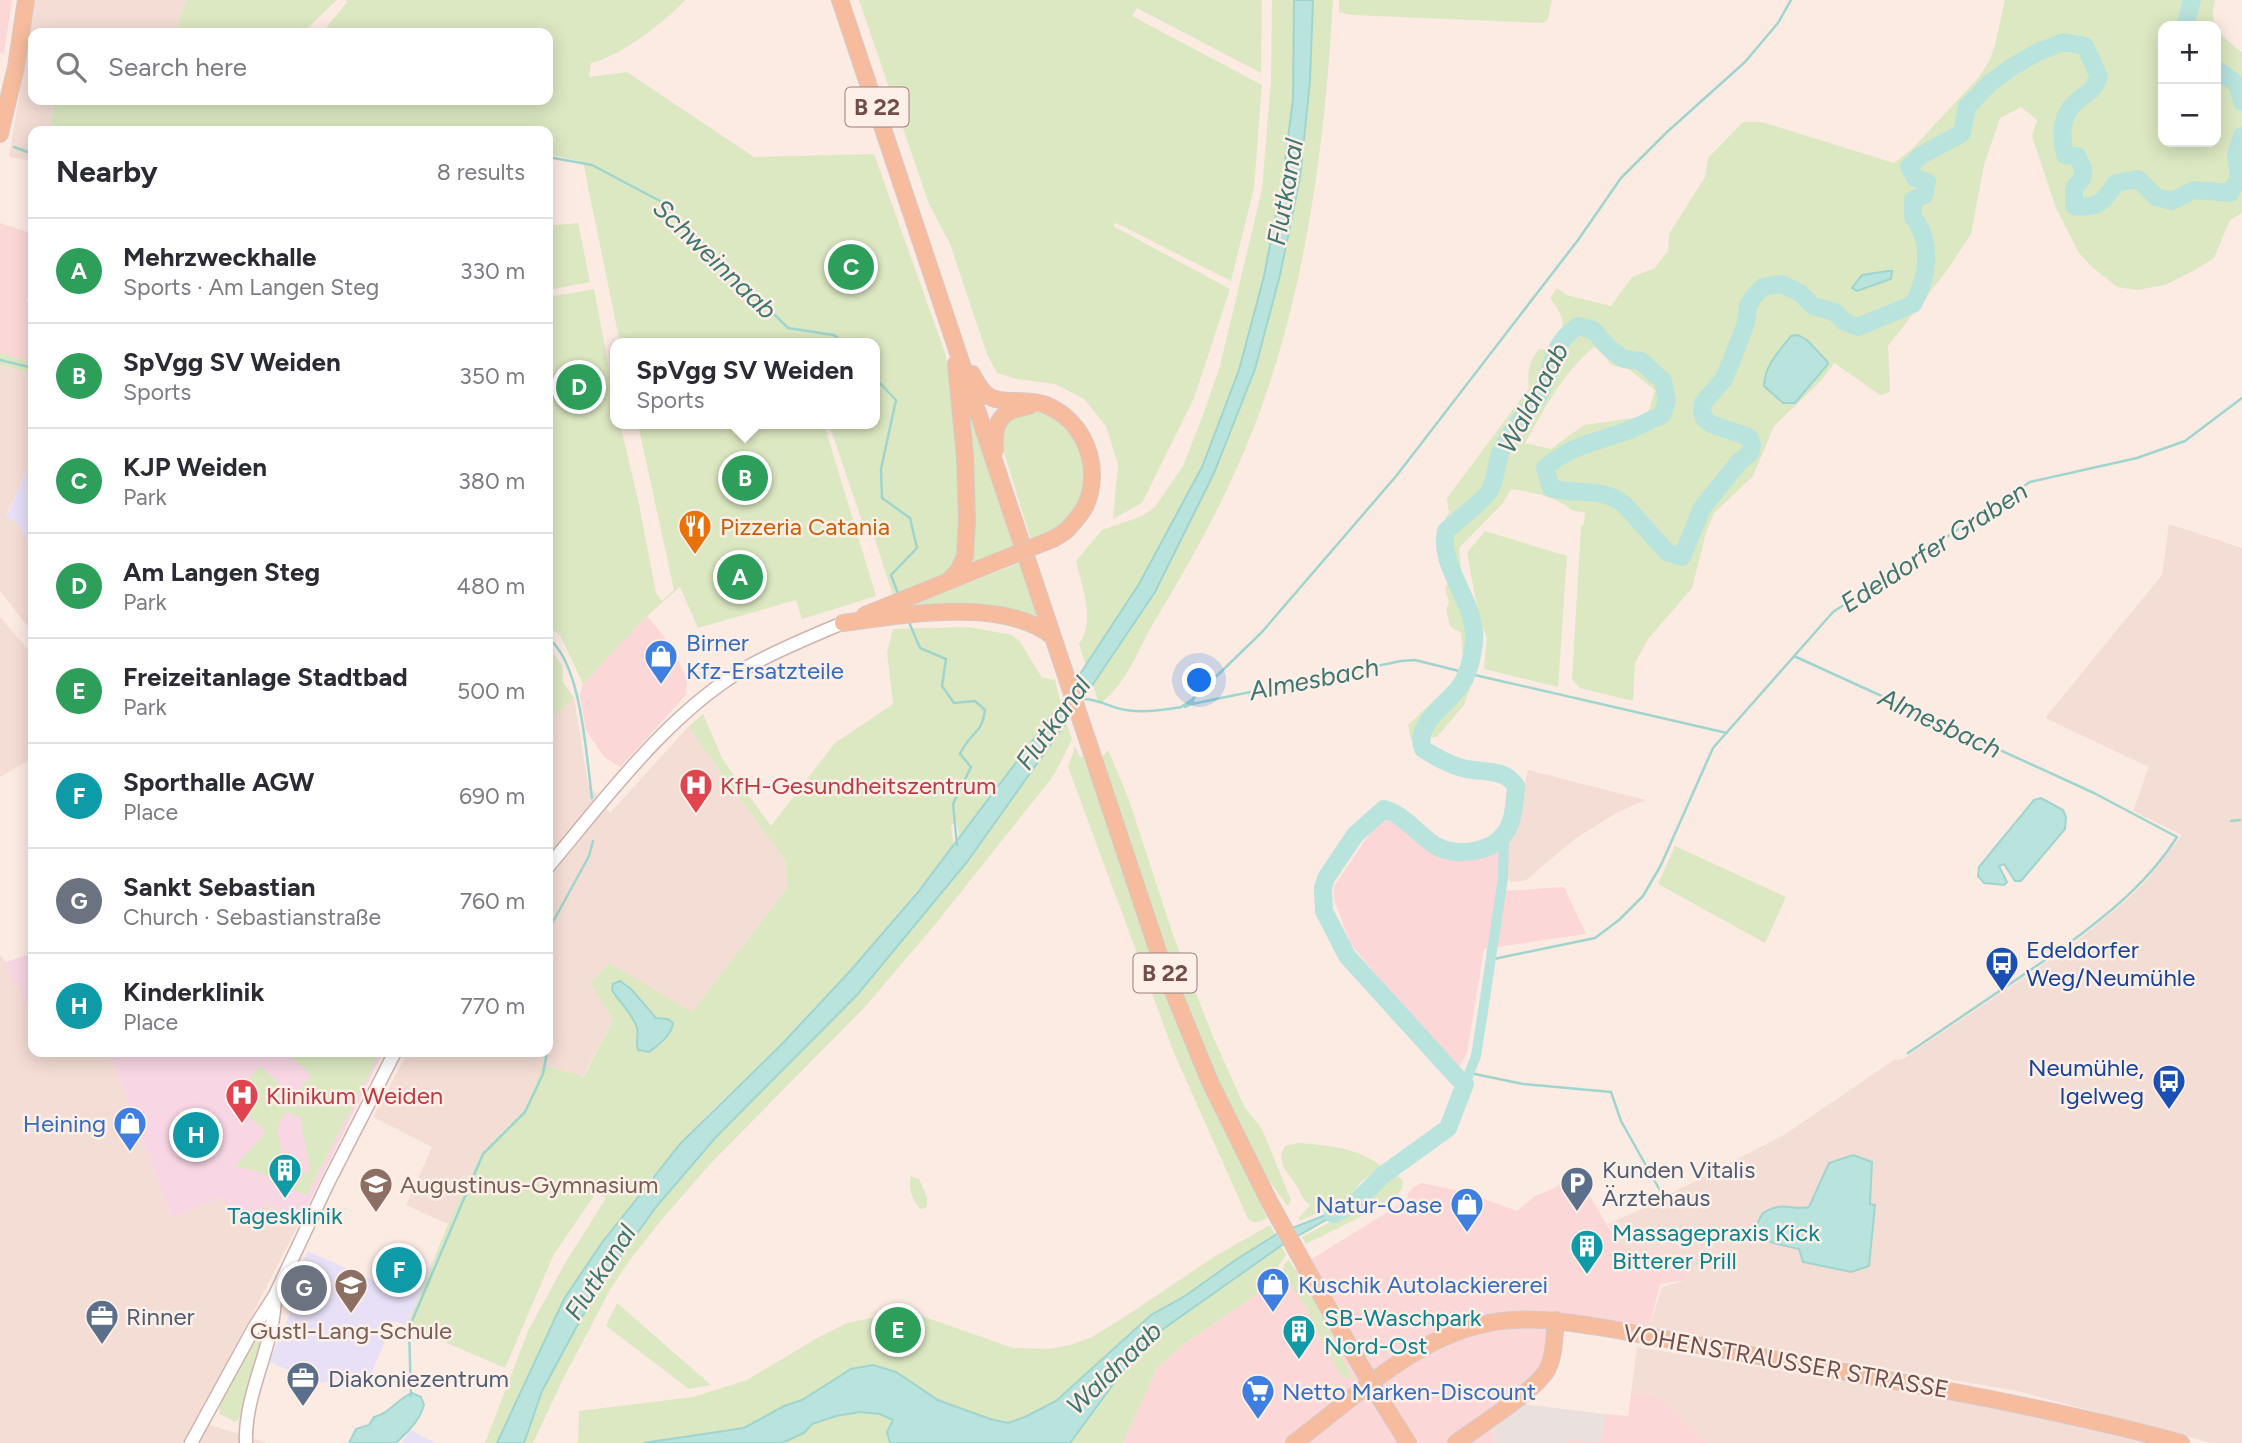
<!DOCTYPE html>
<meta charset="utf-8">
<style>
:root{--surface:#fff;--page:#f2f2f3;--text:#2b2b33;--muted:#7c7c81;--line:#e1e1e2;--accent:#7c3aed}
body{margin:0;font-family:Figtree,sans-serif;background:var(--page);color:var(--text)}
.controls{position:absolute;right:21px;top:21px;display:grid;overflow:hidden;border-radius:14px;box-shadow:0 4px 18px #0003}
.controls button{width:63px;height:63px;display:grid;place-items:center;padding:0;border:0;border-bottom:2px solid var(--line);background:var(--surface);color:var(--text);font:35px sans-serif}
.you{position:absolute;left:1200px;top:681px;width:24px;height:24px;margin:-18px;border:5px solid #fff;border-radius:50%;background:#1a73e8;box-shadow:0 0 0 10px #1a73e833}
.badge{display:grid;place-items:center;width:46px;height:46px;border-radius:50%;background:var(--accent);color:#fff;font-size:23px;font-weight:700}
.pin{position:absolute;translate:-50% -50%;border:4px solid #fff;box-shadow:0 2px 7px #0006}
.popup{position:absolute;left:610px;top:338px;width:270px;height:91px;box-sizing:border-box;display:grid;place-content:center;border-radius:14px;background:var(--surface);filter:drop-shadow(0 2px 5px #0005);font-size:23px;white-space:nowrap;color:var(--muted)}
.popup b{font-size:26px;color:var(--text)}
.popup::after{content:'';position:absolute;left:50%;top:100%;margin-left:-14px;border:14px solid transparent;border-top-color:var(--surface)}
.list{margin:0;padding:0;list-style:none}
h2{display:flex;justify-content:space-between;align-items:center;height:91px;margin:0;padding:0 28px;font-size:30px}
h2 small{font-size:23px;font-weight:400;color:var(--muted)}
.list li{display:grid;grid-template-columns:46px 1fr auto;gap:21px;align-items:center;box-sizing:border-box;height:105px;padding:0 28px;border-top:2px solid var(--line)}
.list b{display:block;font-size:26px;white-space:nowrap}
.list p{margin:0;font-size:23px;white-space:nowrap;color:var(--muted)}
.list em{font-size:23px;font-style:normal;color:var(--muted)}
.icon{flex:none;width:38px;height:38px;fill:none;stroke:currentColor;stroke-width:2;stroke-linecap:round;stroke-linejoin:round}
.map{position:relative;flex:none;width:2242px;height:1443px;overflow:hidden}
.search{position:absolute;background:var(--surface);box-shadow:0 4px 18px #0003;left:28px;top:28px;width:525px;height:77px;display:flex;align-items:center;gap:18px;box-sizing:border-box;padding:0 24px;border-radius:14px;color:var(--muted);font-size:26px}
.panel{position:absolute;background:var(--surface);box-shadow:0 4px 18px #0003;left:28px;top:126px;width:525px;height:931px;border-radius:14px}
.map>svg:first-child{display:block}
.residential{fill:#f4ddd5}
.commercial{fill:#fbd7d7}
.industrial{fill:#eae0de}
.education{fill:#e8e0f7}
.medical{fill:#f8d6e4}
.green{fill:#dce8c2;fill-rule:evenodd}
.water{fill:#b9e3dd;stroke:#9fd5ce;stroke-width:2}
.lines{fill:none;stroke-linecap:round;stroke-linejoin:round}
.stream{stroke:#9fd5ce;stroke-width:2.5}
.canal{stroke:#b9e3dd;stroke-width:10}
.river{stroke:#b9e3dd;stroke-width:18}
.minor-casing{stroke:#ceb2ad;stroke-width:15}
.major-casing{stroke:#d5cac9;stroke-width:18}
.minor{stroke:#fff;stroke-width:12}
.major{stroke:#f7bc9e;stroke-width:16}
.major-bridge-casing{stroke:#d5cac9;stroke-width:18;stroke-linecap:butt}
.major-bridge{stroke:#f7bc9e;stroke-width:16}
.labels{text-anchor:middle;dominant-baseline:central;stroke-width:5;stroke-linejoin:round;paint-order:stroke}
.shield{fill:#fef0e9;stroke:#9c7e7a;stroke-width:2}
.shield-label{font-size:23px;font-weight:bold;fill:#724d4a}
.food-label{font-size:24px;fill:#c56008;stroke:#fef0e9;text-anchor:start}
.shop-label{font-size:24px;fill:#366cbe;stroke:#fef0e9;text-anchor:start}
.health-label{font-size:24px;fill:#be3a42;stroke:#fef0e9;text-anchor:start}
.transit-label{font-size:24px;fill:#164399;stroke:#fef0e9;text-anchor:start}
.service-label{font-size:24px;fill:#4e5e75;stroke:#fef0e9;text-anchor:start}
.education-label{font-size:24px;fill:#785e54;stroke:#fef0e9;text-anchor:start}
.culture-label{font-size:24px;fill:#0d838f;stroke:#fef0e9;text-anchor:start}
.street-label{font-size:24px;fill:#724d4a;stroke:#fef0e9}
.water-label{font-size:26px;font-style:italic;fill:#3f7770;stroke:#fef0e9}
</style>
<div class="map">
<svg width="2242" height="1443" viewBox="0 0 2242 1443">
<rect width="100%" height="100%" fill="#fbebe3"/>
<path class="residential" d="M35,0H186L176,33H33V100H62L53,105L50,131H33V161L9,157Z
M0,365L33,374V457L6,516L16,522L33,547V633L0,591Z
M2169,524L2242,548V1443H2212L2017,1391L1649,1328L1662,1287L1685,1280L1692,1260L1620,1246L1608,1224L1641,1209L1784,1135L1894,1060L1903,1059L2072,945L2128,899L2147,880L2182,835L2133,811L2149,767L2045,718L2162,575Z
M0,617L33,655V758L0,777Z
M574,698L588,784L610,813L688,727L786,862L787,888L692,1012L608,964L591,983L613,1020L583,1076L542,1065L525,1109L481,1153L448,1224L406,1205L432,1147L373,1117L408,1052H548V722Z
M1528,770L1646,800L1618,812L1576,838L1525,881L1510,882L1507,875V851Z
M0,955L6,962L11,983L17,982L33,1021V1052H109L172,1217L222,1198L250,1224L266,1201L301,1219L201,1415L183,1443H0Z
M1637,1347L2002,1407L2144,1443H1707L1658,1396L1631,1393Z
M207,1424L267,1443H195Z"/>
<path class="commercial" d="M0,0H12L4,54L0,53Z
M0,223L33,234V285L26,301L33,304V363L0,353Z
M647,616L672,646L687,680L686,695L620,767L604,757L586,730L580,695L583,684Z
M1382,816H1387L1436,853L1457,858L1487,857L1506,845V891L1564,887L1586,934L1484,949L1467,1052L1457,1072L1350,943L1334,899V886Z
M1576,1174L1620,1246L1692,1260L1685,1280L1660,1284L1649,1328L1555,1314L1548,1362L1534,1382L1449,1443H1123L1157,1368L1184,1344L1281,1278L1407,1200L1408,1193L1415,1186L1421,1183L1446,1188L1476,1196L1517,1211L1535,1196L1552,1189Z
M1631,1393L1658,1396L1707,1443H1567L1568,1439L1601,1442L1605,1414L1628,1416Z
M1492,1425L1494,1443H1470Z"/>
<path class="industrial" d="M1521,1404L1605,1414L1601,1442L1569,1440L1567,1443H1494L1492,1425Z"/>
<path class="education" d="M33,457V547L16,522L6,517Z
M308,1251L406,1295L422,1277L434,1258L407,1326L394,1321L370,1376L319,1383L269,1362L293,1307L308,1310L323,1277L301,1265Z
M410,1430L436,1443H402Z"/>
<path class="medical" d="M33,953V1021L17,983H11L6,962Z
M109,1052H383L301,1219L266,1201L250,1224H241L222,1198L172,1217Z"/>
<path class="green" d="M186,0H337L302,33H176Z
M345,0H685C665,22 619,57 591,63L589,77L627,72L754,157L874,154L945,353L956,413L962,539L955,568L944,575L893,595L874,537L863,524L829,424H874V343H620L583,162L548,154V131H50L53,105L62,100H548V33H322L347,2Z
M859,0H1262L1261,73L1137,8L1132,16L1262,85L1254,188L1231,281L1116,223L1113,226L1230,289L1194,398L1142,503L1113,519L1118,465L1106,426L1084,399L1055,384L1017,379L997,373L987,354L950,244L929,204Z
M1272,0H1294L1293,99L1283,177L1264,276L1239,370L1202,467L1139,584L1086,666L1079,644C1096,620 1082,588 1076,561L1102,530L1142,516L1155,507L1183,466L1203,415L1220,366L1262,189L1271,81Z
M1313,0H1333C1325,144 1306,292 1254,427C1228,494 1194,556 1157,617C1138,647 1129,683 1099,704L1093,685L1155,592L1214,473L1255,369L1280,275L1300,178L1310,81Z
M1339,0H1552L1548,19L1543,23L1351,15L1339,12Z
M2005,0H2215C2215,4 2213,7 2213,11C2211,28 2230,44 2242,52V213L2230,220L2214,258L2195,270L2165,285L2137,290L2117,287L2092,267L2079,253L2056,208L2032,136L2037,120L2021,107L2000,118L1984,165L1971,234L1948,269L1888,346L1890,392L1880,395L1834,363L1821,381L1774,426L1753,476L1714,513L1706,533L1692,588L1648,639L1635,663L1633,701L1580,688L1572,679L1581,526L1584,524L1585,512L1573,511C1555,495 1534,493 1511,489L1502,504L1459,548L1462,579L1478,612L1467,553L1485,531L1567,556L1558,687L1484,669L1487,638L1480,621V659L1464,705L1437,737L1411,740L1408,725L1454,681L1463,660L1461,633L1450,626L1446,609L1449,602L1445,588L1450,581L1437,534L1449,513L1447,498L1529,388C1527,372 1529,361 1539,349L1549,350L1551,354C1564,327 1569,323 1550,298L1557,288L1566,295L1611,306L1632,277L1655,268L1668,251L1669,234L1705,177L1708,158L1743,122H1762L1894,163L1912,149L1979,77L1990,59L1995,45ZM2163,26H2216V142H2163ZM1594,347L1607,357L1609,363L1616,367L1622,364L1655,390L1647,416L1584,425L1551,449L1525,443C1545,408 1562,374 1594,347Z
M578,223L590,282L548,290V226Z
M594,289L615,401L616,424H620L639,504L656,593L662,601L674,590L638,424H824L876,596L802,619L796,600L698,628L680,587L647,616L583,684L560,635L548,627V297Z
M0,353L33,363V374L0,365Z
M965,399L1013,546L975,562L971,559Z
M1031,409C1038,411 1046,412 1052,415C1083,433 1099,486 1072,514C1061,526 1045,533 1031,540L1002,446V431L1007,420Z
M1019,563L1037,613L1035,617L900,610Z
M969,627L1012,635L1021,643L1042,678L1055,680L1061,703L960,839L956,820L951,826L954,847L851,969L782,1044L712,1110L650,1179L601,1244L564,1299L497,1443H485L528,1331L564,1265L606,1198L596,1193L554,1254L505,1368L407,1326L448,1224L481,1153L525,1109L542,1065L584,1076L613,1020L590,983L609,963L692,1012L787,888L786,862L688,727L703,714L723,760L771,826L835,743L893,704L887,652L893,629Z
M548,646L562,665L563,682L574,698L548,722Z
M1066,723L1072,739L1054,775L933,927L863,1009L711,1163L663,1218L629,1261L611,1288L563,1379L533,1443H524L542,1391L596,1291L656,1207L716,1137L857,995L967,862Z
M1075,747L1080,757H1083L1092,780L1171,1010L1196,1068L1267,1218L1255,1223L1248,1219L1174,1053L1068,767Z
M1108,750L1129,800L1173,935L1214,1039L1245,1108L1262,1129L1291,1200L1288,1206C1265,1179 1250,1145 1234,1114C1178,1000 1141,879 1100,759Z
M1675,846L1786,897L1765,943L1658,884Z
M286,1052H377L376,1061L306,1196L259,1172L235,1166L266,1132L242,1110L252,1098L242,1088L260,1066L293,1097L311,1075ZM288,1111L295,1117L300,1116L310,1172L286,1176L277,1127L280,1126L279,1120Z
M1298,1143C1325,1145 1359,1148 1381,1166L1360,1183L1353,1193L1335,1206L1299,1221L1300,1217L1310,1205C1299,1196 1302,1192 1294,1182C1286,1170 1276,1161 1285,1146Z
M1394,1173L1403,1180L1402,1188L1394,1200L1306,1244L1302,1237L1363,1205Z
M911,1176L919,1179L927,1197V1207L920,1209C912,1198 908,1191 911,1176Z
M1270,1225L1286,1255L1276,1270L1281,1278L1184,1344L1157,1368L1123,1443H578L579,1411L693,1397L747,1380L819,1337L847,1323L871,1318L922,1316L1013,1348L1050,1349L1070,1345L1092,1337L1123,1318L1217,1255Z
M1289,1260L1297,1273L1300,1272L1331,1329L1337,1349L1353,1378H1344L1338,1372L1306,1308L1283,1273L1284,1264Z
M617,1303L711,1385L689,1389L606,1326Z
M260,1328L268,1333L239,1419L235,1422L220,1414L219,1407Z"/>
<path class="water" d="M1294,0H1313L1310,81L1300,178L1280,275L1255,369L1214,473L1155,592L1083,699L967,862L857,995L716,1137L656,1207L596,1291L542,1391L524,1443H497L564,1299L601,1244L680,1144L782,1044L851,970L918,892L1061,703L1139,584L1202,467L1239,370L1264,276L1283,177L1293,99Z
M1888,271H1892L1891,279L1857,291L1852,288L1862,275Z
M1798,335L1807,340L1827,361L1828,364L1795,403H1783L1764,386C1765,364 1779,352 1791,336Z
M2041,798L2063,810L2066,817L2065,829L2021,881H2015L2004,864L1999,866L2007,882L2004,885L1984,883L1978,876L1979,867L2034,800Z
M620,981L631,989L656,1018L668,1019L673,1023C672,1035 659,1045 649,1052L638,1050C635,1043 639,1036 637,1028C633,1014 619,1002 612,990L613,984Z
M1853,1155L1872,1162L1870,1204L1875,1205L1869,1266L1851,1272L1803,1262L1799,1249C1780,1244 1743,1242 1763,1213C1784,1200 1792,1211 1809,1207L1829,1163Z
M1354,1204L1282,1245L1149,1339L1139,1349L1070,1443H890L887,1432L893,1420L880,1414L860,1412L836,1416L812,1424L804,1433L782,1443H643L744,1428L784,1406L802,1400L851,1369L873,1365L896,1372L938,1400L990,1419L1008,1423L1025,1417L1056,1401L1151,1315L1185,1296L1237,1259L1277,1234Z
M412,1393L421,1397L424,1405C419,1422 408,1431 396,1443H349L356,1429L369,1425L374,1417C389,1414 396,1400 412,1393Z"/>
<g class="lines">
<path class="stream" d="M14,147L33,154
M548,157L592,165L660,201L788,328L834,335L843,343
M0,360L33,368
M874,377L896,400L881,469L882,498L910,518L917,548L891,575L899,596
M909,622L920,648L946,659L942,686L954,703L975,701L985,710C982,735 969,733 960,754L971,767L953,804L957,845
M548,638C582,664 586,756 592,798
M1794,656L2094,793L2177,837C2150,880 2112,911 2072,941
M1466,673L1727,733
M1083,699C1100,699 1111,708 1126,710C1145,713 1163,710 1182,707
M1192,704L1401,661L1415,660L1463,672
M1181,707L1193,699L1185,707L1193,703V699L1262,632L1397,475L1578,240L1621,178L1667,132L1745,62L1778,23L1791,0
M2231,821L2240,820
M548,931L589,856L593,841
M1489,960L1595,938L1619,920L1643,896L1661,865L1713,748L1833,612L2030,482L2137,458L2185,441L2242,398
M548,1028L550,1030L548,1045
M1908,1053L2060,950
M1470,1073L1523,1084L1611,1092L1621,1121L1662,1194
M411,1396L409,1328L483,1154L525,1112L543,1074L547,1052"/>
<path class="canal" d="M1465,1084L1476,1056L1483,1011L1503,878L1504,836"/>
<path class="river" d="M2185,26L2192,0
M2216,69L2238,85L2242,102
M1333,1214L1354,1204L1383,1175L1448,1128L1465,1084L1456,1076L1347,956L1324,911L1323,888L1326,878L1355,835L1384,809C1405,815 1417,834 1436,846C1456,857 1492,853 1505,833C1514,821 1515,801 1516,786C1503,766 1478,774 1459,767C1446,763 1434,756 1423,749C1412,723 1453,702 1464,680C1468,671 1472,658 1473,649C1482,606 1437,569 1446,531C1456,521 1484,501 1490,490C1496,479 1496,465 1500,454C1510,428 1526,416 1539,395C1556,367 1547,348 1578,326L1593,330L1611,350L1624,359L1641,361L1663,381L1667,401L1662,415C1648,421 1635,429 1621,433C1591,443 1569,447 1545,468L1551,488C1579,496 1599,486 1624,504L1667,552L1682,557L1702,508L1739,462L1750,453L1752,444L1749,437L1711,424L1704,418L1702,411L1703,403L1723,380L1731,362L1746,323L1748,306L1754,296L1763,287L1781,284L1800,293L1813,306L1835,312L1843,321L1858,327L1913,304C1928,278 1933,242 1913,217V200L1924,195L1927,182L1915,178L1909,167L1920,156L1962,133L1967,107L1990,83L2012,67L2036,53L2063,42L2085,46L2099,77C2089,97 2090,89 2076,102C2060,116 2061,135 2065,155L2077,156L2083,168V177L2074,189V206C2097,209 2104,202 2116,183L2138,179L2156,197L2172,201L2194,190L2230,193L2239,178L2236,155L2242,136"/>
<defs>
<path id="minor" d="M548,867C606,798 671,709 751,665C780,649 812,636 843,623
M191,1443L255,1326L275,1295
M246,1443C244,1392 275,1346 275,1295L328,1183L395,1052"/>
<path id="major" d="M840,0L1165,972L1210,1082L1269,1201L1356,1358
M0,134L16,67L26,0
M972,374C977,383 982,394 992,398C1006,404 1028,398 1046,405C1085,421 1102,467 1086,505C1081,515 1073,523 1066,531
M995,450C993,423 1000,410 1029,406
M948,581L959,570L965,556L967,521L965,456L956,364
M865,615L991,564
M843,623C902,615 1003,597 1052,636
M1386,1408L1408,1443
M1294,1443C1352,1400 1409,1342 1480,1325C1525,1314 1567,1322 1611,1329C1655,1337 1698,1345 1741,1353C1889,1380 2037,1404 2181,1443
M1456,1443C1479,1426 1535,1391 1547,1370C1555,1355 1554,1336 1556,1320"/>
</defs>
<use href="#minor" class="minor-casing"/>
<use href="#major" class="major-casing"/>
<use href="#minor" class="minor"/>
<use href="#major" class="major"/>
<defs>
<path id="major-bridge" d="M991,564L1053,539L1066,531
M1356,1358L1386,1408"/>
</defs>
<use href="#major-bridge" class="major-bridge-casing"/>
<use href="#major-bridge" class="major-bridge"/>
</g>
<defs>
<symbol id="restaurant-pin" viewBox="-11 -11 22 30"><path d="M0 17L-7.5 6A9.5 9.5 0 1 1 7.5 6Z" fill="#e8710a" stroke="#fef0e9"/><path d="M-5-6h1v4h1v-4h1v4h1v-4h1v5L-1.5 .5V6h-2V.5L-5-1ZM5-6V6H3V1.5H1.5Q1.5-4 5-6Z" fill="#fff"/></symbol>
<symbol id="shop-pin" viewBox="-11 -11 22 30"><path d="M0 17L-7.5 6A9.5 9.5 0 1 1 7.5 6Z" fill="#3f7fe0" stroke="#fef0e9"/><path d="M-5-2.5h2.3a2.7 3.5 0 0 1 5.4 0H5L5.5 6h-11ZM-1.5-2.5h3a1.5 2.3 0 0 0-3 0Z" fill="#fff"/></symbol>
<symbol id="hospital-pin" viewBox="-11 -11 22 30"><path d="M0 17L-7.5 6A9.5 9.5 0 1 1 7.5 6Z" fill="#e0444e" stroke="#fef0e9"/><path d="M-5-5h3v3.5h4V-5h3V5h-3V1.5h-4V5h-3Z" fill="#fff"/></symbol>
<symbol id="bus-pin" viewBox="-11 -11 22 30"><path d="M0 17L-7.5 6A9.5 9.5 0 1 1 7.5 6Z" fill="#1a4fb4" stroke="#fef0e9"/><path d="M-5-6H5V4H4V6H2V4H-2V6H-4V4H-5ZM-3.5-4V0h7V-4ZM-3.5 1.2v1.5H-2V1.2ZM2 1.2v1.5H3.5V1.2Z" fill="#fff"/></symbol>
<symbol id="building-pin" viewBox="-11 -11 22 30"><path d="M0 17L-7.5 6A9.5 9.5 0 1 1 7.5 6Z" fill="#0f9aa8" stroke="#fef0e9"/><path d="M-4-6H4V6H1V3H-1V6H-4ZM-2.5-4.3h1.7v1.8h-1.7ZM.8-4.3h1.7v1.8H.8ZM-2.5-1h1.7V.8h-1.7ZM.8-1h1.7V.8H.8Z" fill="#fff"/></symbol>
<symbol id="parking-pin" viewBox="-11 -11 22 30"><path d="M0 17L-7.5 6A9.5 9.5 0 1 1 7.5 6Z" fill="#5c6f8a" stroke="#fef0e9"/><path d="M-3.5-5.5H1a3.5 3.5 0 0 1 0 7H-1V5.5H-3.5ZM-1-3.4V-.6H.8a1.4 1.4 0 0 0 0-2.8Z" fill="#fff"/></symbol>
<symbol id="school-pin" viewBox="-11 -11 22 30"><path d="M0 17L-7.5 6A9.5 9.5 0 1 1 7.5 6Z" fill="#8d6e63" stroke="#fef0e9"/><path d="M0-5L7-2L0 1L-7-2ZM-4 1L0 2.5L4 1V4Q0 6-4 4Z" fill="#fff"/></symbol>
<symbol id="office-pin" viewBox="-11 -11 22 30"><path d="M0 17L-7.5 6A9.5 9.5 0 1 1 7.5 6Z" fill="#5c6f8a" stroke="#fef0e9"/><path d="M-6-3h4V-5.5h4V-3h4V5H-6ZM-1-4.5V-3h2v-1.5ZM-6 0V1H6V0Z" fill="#fff"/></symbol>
<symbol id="supermarket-pin" viewBox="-11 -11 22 30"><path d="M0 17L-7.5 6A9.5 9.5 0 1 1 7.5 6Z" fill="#3f7fe0" stroke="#fef0e9"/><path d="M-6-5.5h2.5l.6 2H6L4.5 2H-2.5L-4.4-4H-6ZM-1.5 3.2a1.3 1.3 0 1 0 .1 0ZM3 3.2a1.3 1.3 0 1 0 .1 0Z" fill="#fff"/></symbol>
</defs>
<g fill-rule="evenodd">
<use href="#restaurant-pin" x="676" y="507" width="38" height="52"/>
<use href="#shop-pin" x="642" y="637" width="38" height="52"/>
<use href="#hospital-pin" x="677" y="766" width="38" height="52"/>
<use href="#bus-pin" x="1983" y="944" width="38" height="52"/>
<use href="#bus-pin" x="2150" y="1062" width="38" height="52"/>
<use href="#hospital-pin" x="223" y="1076" width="38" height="52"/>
<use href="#shop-pin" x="111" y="1104" width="38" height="52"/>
<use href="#building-pin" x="266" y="1151" width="38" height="52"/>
<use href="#parking-pin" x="1558" y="1164" width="38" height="52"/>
<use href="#school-pin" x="357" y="1165" width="38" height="52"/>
<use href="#shop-pin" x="1448" y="1185" width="38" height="52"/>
<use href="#building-pin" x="1568" y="1227" width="38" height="52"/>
<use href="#shop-pin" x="1254" y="1265" width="38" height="52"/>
<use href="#school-pin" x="332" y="1266" width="38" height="52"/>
<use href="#office-pin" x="83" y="1297" width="38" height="52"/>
<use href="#building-pin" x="1280" y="1312" width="38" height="52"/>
<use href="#office-pin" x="284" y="1359" width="38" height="52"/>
<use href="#supermarket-pin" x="1239" y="1372" width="38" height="52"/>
</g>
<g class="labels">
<g class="shield">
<rect x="845.5" y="87.5" width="63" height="39" rx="5"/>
<rect x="1133.5" y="953.5" width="63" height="39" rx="5"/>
</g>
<g class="shield-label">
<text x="877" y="107">B 22</text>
<text x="1165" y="973">B 22</text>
</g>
<g class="food-label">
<text x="720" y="526">Pizzeria Catania</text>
</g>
<g class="shop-label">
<text x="686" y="642">Birner<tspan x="686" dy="28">Kfz-Ersatzteile</tspan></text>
<text x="106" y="1123" text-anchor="end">Heining</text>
<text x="1442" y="1204" text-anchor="end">Natur-Oase</text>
<text x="1298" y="1284">Kuschik Autolackiererei</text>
<text x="1282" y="1391">Netto Marken-Discount</text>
</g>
<g class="health-label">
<text x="720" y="785">KfH-Gesundheitszentrum</text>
<text x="266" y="1095">Klinikum Weiden</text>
</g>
<g class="transit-label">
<text x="2026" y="949">Edeldorfer<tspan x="2026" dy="28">Weg/Neumühle</tspan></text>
<text x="2144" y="1067" text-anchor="end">Neumühle,<tspan x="2144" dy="28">Igelweg</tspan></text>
</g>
<g class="service-label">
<text x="1602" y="1169">Kunden Vitalis<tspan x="1602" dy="28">Ärztehaus</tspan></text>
<text x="126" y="1316">Rinner</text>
<text x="328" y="1378">Diakoniezentrum</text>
</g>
<g class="education-label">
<text x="400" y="1184">Augustinus-Gymnasium</text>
<text x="351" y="1330" text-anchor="middle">Gustl-Lang-Schule</text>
</g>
<g class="culture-label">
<text x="285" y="1215" text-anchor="middle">Tagesklinik</text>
<text x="1612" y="1232">Massagepraxis Kick<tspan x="1612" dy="28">Bitterer Prill</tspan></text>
<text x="1324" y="1317">SB-Waschpark<tspan x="1324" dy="28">Nord-Ost</tspan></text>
</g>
<g class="street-label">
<text transform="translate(1786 1361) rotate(10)">VOHENSTRAUSSER STRASSE</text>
</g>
<g class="water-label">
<text transform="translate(1285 192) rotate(-80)">Flutkanal</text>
<text transform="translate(715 259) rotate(44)">Schweinnaab</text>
<text transform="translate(1533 398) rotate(-62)">Waldnaab</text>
<text transform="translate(1934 547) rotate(-33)">Edeldorfer Graben</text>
<text transform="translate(1314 679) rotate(-11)">Almesbach</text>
<text transform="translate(1053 723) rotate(-54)">Flutkanal</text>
<text transform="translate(1940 723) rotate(25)">Almesbach</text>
<text transform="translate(600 1272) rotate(-57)">Flutkanal</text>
<text transform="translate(1114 1368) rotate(-44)">Waldnaab</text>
</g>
</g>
</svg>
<div class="controls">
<button>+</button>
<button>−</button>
</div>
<div class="you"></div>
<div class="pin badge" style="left:740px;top:577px;background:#2e9e5b">A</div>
<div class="pin badge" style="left:745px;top:478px;background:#2e9e5b">B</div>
<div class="popup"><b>SpVgg SV Weiden</b>Sports</div>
<div class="pin badge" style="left:851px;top:267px;background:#2e9e5b">C</div>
<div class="pin badge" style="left:579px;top:387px;background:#2e9e5b">D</div>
<div class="pin badge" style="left:898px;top:1330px;background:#2e9e5b">E</div>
<div class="pin badge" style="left:399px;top:1270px;background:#0f9aa8">F</div>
<div class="pin badge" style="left:304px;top:1288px;background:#6b7280">G</div>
<div class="pin badge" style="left:196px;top:1135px;background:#0f9aa8">H</div>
<div class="search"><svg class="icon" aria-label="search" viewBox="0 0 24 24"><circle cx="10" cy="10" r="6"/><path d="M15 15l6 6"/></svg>Search here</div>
<section class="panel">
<h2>Nearby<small>8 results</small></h2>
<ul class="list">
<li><span class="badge" style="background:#2e9e5b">A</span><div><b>Mehrzweckhalle</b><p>Sports · Am Langen Steg</p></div><em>330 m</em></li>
<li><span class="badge" style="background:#2e9e5b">B</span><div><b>SpVgg SV Weiden</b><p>Sports</p></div><em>350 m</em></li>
<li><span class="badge" style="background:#2e9e5b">C</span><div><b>KJP Weiden</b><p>Park</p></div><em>380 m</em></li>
<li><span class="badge" style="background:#2e9e5b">D</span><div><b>Am Langen Steg</b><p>Park</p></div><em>480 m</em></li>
<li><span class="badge" style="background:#2e9e5b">E</span><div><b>Freizeitanlage Stadtbad</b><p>Park</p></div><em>500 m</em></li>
<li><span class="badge" style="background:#0f9aa8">F</span><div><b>Sporthalle AGW</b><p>Place</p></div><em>690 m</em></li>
<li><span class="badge" style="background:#6b7280">G</span><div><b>Sankt Sebastian</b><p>Church · Sebastianstraße</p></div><em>760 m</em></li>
<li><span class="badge" style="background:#0f9aa8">H</span><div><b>Kinderklinik</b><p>Place</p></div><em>770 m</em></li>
</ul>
</section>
</div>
